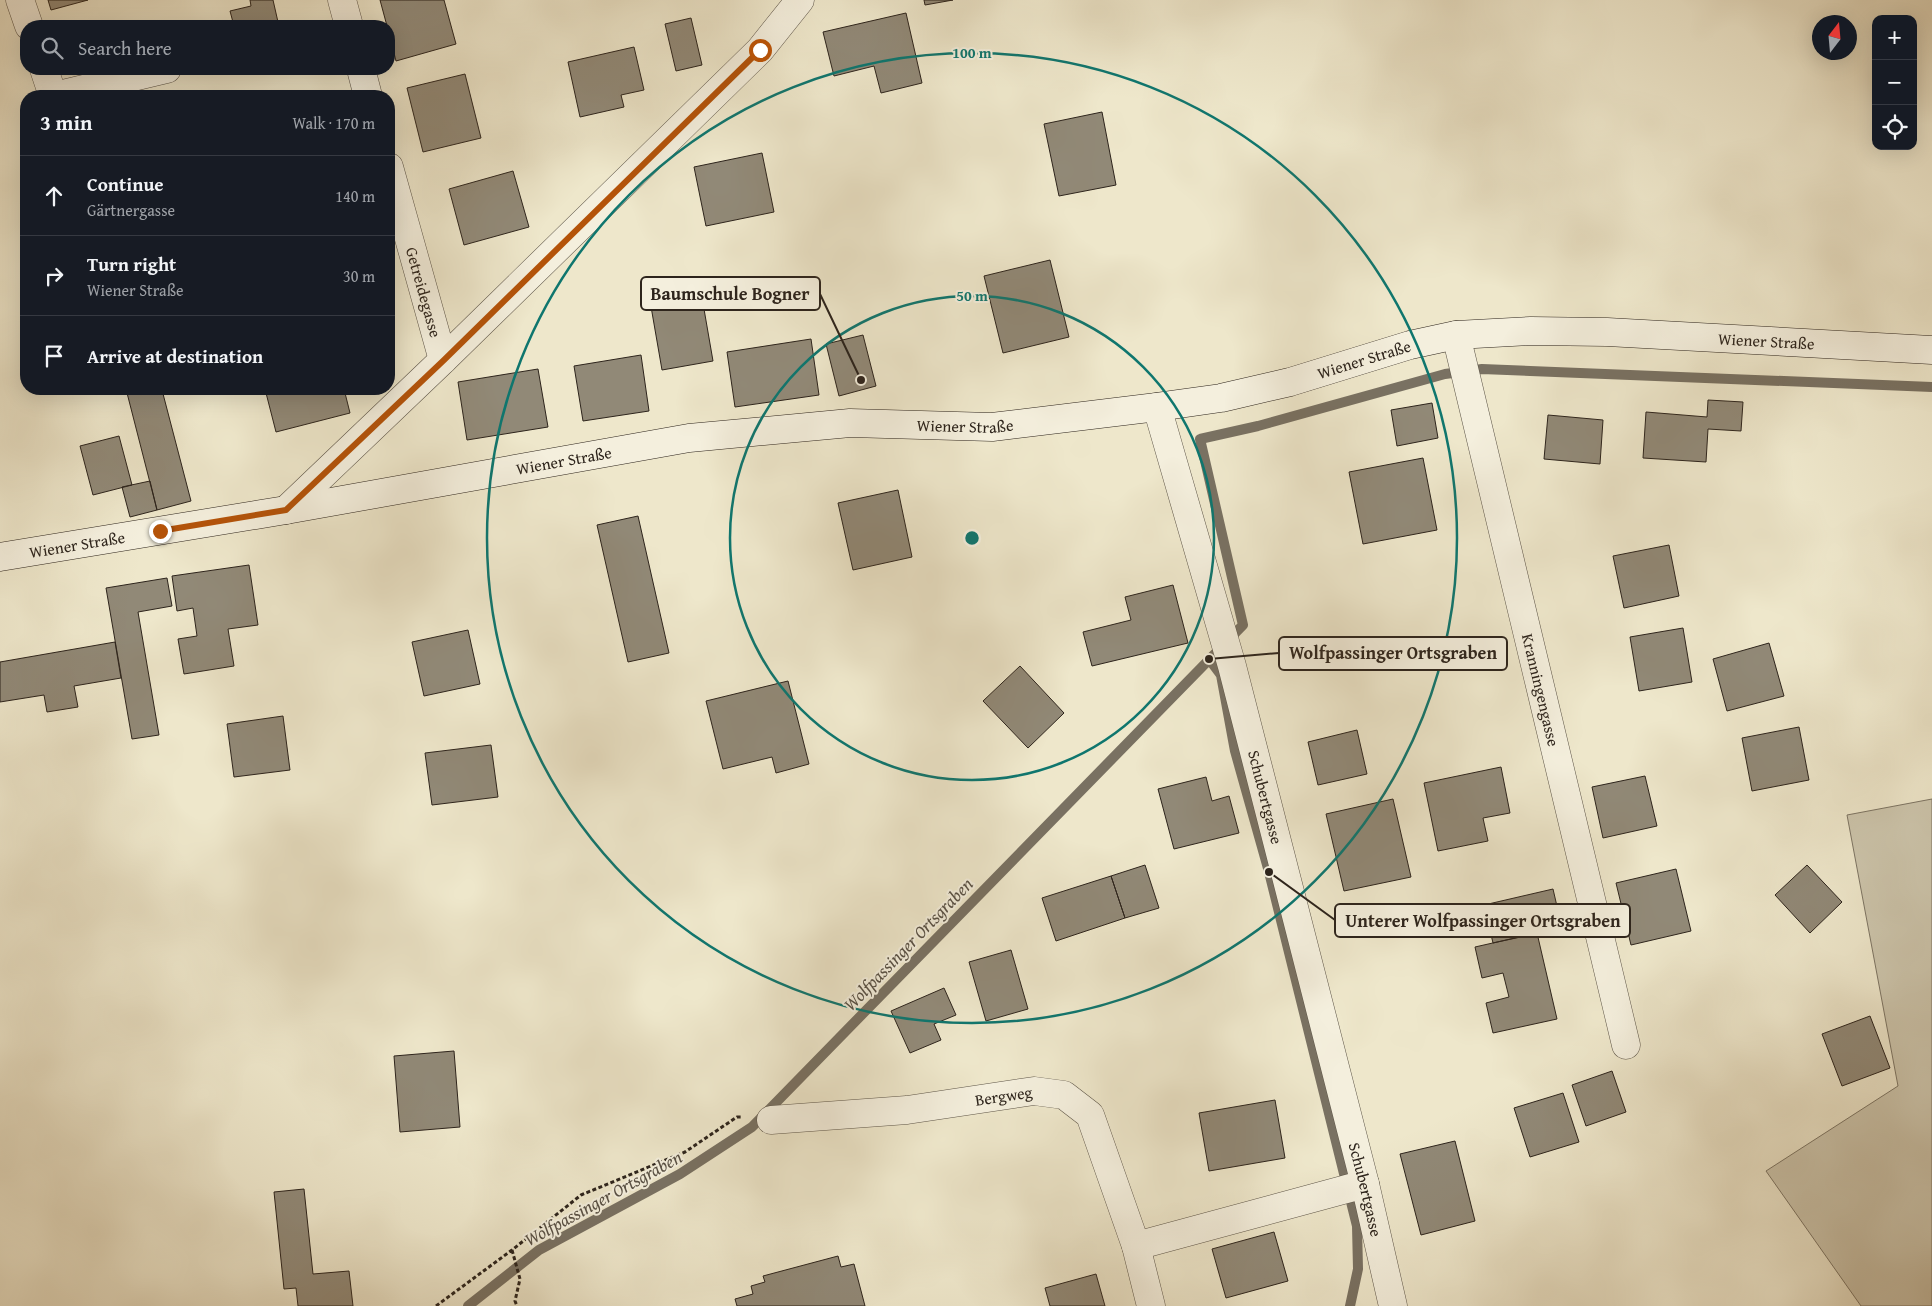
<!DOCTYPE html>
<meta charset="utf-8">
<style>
:root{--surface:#171b24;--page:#20242c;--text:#f1f3f6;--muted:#9ea1a6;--line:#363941}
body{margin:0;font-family:"Gentium Book Plus",serif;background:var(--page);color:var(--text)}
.controls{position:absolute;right:15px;top:15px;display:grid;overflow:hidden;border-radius:10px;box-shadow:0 5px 20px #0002}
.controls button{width:45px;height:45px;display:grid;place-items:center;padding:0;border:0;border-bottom:1px solid var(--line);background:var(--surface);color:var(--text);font:25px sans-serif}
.compass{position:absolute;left:1812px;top:15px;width:45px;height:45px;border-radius:50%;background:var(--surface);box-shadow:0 5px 20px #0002;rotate:16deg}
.stop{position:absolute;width:15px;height:15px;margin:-11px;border:4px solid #b45309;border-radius:50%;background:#fff}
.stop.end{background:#b45309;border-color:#fff;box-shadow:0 1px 5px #0008}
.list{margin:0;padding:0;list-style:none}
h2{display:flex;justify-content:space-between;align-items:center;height:65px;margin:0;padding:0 20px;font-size:21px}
h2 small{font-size:16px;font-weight:400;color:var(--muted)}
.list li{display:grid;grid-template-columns:32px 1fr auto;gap:15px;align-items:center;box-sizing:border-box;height:80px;padding:0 20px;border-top:1px solid var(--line)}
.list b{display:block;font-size:19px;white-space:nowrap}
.list p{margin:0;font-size:16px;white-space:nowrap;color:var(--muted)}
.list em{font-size:16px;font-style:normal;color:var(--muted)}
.icon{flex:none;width:28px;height:28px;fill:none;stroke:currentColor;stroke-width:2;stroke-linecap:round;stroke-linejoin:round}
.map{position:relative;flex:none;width:1932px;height:1306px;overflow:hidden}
.search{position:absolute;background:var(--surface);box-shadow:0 5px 20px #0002;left:20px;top:20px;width:375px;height:55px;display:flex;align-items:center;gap:12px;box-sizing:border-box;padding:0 18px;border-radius:20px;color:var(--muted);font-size:19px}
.panel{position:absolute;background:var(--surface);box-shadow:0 5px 20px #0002;left:20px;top:90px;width:375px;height:305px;border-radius:20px}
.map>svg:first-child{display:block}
.green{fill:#cdc6ad;stroke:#7d7564}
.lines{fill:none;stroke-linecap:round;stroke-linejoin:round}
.stream{stroke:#797162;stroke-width:10}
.building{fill:#918977;stroke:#2d241c}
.street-casing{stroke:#5d5548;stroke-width:29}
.secondary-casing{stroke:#2d241c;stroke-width:29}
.path{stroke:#2d241c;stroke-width:3;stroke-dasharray:4 2.5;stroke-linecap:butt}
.street{stroke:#f4efdd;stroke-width:28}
.secondary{stroke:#f4efdd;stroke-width:28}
.route{stroke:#b45309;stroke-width:6}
.ring{fill:none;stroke:#0f766e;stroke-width:2.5}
.labels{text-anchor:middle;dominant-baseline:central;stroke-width:4;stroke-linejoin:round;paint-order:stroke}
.street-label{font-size:16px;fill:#2d241c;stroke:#f4efdd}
.water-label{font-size:18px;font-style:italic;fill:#595145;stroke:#f4efdd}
.centre{fill:#0f766e;stroke:#f4efdd;stroke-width:2.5}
.ring-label{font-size:15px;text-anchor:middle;font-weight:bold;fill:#0f766e;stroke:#f4efdd;stroke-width:4;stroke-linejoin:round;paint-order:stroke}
.leader{fill:none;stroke:#2d241c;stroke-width:2}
.callout-dot{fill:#2d241c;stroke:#f4efdd;stroke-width:2}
.callout{fill:#f4efdd;stroke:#2d241c;stroke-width:2}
.callout-label{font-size:18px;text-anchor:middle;font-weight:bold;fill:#2d241c}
</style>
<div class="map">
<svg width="1932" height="1306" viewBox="0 0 1932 1306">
<rect width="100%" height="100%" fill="#eee7cb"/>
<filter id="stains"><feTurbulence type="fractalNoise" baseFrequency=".004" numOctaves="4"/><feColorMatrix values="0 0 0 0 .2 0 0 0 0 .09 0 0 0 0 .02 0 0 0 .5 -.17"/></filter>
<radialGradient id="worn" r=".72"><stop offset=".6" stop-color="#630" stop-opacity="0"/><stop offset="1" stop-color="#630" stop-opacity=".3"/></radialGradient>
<path class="green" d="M1932,799V1306H1861L1766,1171L1898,1086L1847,815Z"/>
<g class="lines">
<path class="stream" d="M1209,659L1221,675L1235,751L1269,872L1357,1226L1358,1269L1350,1306
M468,1306L539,1250L680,1174L752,1127L1243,625L1200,439L1258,426L1445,374L1482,369L1932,387"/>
</g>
<path class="building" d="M48,0H88L51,10Z
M250,0H273L278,22L260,26H234L230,11L251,6Z
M380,0H444L456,44L396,61L389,33V26H387Z
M924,0H953L925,5Z
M906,13L922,83L881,93L874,66L834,76L823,32Z
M691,18L702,65L676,71L665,24Z
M634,47L644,90L621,95L624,107L580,117L568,62Z
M465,74L481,138L423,152L407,88Z
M1102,112L1116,185L1059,196L1044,124Z
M762,153L774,212L706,226L694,167Z
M513,171L529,227L464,245L449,189Z
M1050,260L1069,337L1003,353L984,276Z
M700,286L713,361L662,370L649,295Z
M863,335L876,386L839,396L826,344Z
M811,339L819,395L735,407L727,352Z
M641,355L649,411L583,421L574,366Z
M538,369L548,427L467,440L458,382Z
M126,389H167L162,390L191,501L157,510Z
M265,389H344L350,413L276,432Z
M1708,400L1743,402L1741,431L1708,429L1706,462L1643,458L1646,412L1707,417Z
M1432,403L1438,438L1397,446L1391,410Z
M1548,415L1603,420L1600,464L1544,459Z
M119,436L132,485L93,495L80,446Z
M1423,458L1437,530L1363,544L1349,472Z
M150,481L157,510L130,517L122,487Z
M898,490L912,557L853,570L838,503Z
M638,516L669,653L628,662L597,525Z
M1669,545L1679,596L1624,608L1613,556Z
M249,565L258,625L228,629L234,666L184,674L178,639L197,636L193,608L177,611L172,576Z
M167,578L172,606L138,612L159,735L132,739L106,588Z
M1173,585L1188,643L1092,666L1083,632L1131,620L1125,597Z
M1683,628L1692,682L1639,691L1630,637Z
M468,630L480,684L424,696L412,642Z
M115,642L121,678L74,686L78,707L47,712L44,695L0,702V662Z
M1769,643L1784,696L1727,711L1713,659Z
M1020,666L1064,713L1028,748L983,701Z
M788,681L809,764L776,773L772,757L723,769L706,701Z
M283,716L290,770L234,777L227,724Z
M1799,727L1809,780L1752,791L1742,738Z
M1357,730L1367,774L1318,785L1308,742Z
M491,745L498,797L432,805L425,753Z
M1501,767L1510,813L1483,818L1488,841L1438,851L1424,783Z
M1645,776L1657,826L1603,838L1592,787Z
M1206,777L1212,801L1229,796L1239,833L1174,849L1158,789Z
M1393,799L1411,877L1344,891L1326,814Z
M1145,865L1159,908L1125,918L1111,876Z
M1807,865L1842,902L1810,933L1775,895Z
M1676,869L1691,931L1631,945L1616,883Z
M1111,876L1125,918L1056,941L1042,898Z
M1553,889L1562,928L1493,943L1484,905Z
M1537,933L1557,1019L1493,1033L1486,1003L1509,997L1503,973L1482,978L1475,947Z
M1011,950L1028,1009L986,1021L969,962Z
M944,988L956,1015L934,1024L941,1040L910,1053L891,1011Z
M1870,1016L1890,1068L1842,1086L1822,1034Z
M454,1051L460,1127L400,1132L394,1056Z
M1612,1071L1626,1112L1586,1126L1572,1085Z
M1563,1093L1579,1142L1530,1157L1514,1108Z
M1275,1100L1285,1158L1209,1171L1199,1113Z
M1455,1141L1475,1221L1421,1235L1400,1154Z
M304,1189L313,1274L349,1271L353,1306H298L296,1288L284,1289L274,1192Z
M1274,1232L1288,1281L1226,1298L1212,1249Z
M838,1256L841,1267L854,1264L865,1306H737L735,1299L753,1294L751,1286L765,1282L763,1276Z
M1096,1274L1105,1306H1050L1045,1288Z"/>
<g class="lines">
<defs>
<g id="street">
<path d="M20,0L29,26"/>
<path d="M342,0L349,26"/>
<path d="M44,69L53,96"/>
<path d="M361,69L368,96"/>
<path d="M54,96L167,69"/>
<path id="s1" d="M389,167L443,360"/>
<path id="s2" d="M1456,335L1626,1045"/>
<path id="s3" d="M1157,407L1232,666L1365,1184L1393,1306"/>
<path d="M286,510L443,360L760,50L800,0"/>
<path id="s4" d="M771,1120L907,1110L1034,1091L1064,1095L1090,1115L1136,1246L1151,1306"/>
<path d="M1136,1246L1365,1184"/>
</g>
<g id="secondary">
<path id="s5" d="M0,557L286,510L689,438L850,423L992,427L1157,407L1221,398L1290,382L1410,345L1456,335L1531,331L1607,332L1932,350"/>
</g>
</defs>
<use href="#street" class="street-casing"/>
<use href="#secondary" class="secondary-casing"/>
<path class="path" d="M512,1250L520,1279L515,1301L517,1306
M436,1306L512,1250L581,1195L685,1152L737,1117H741"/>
<use href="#street" class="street"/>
<use href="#secondary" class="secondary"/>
</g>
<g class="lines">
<path class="route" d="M160,531L286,510L444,360L760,50"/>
</g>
<g class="ring">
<circle cx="972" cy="538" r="242"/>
<circle cx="972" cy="538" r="485"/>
</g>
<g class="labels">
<g class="street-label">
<text stroke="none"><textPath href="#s1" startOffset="130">Getreidegasse</textPath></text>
<text stroke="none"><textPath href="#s5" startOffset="1788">Wiener Straße</textPath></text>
<text stroke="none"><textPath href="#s5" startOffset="1382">Wiener Straße</textPath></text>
<text stroke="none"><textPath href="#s5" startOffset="976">Wiener Straße</textPath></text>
<text stroke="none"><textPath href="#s5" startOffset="572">Wiener Straße</textPath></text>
<text stroke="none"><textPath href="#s5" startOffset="78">Wiener Straße</textPath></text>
<text stroke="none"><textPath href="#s2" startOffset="365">Kranningengasse</textPath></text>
<text stroke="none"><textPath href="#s3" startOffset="405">Schubertgasse</textPath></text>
<text stroke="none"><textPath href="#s4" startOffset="234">Bergweg</textPath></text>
<text stroke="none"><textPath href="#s3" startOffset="810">Schubertgasse</textPath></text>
</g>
<g class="water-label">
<text transform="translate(908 944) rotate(-46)">Wolfpassinger Ortsgraben</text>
<text transform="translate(603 1198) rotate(-29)">Wolfpassinger Ortsgraben</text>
</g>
</g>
<circle cx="972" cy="538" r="8" class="centre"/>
<g class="ring-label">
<text x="972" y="58">100 m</text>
<text x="972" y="301">50 m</text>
</g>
<path class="leader" d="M861 380L820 294M1209 659L1279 653M1269 872L1335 920"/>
<g class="callout-dot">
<circle cx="861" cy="380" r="5"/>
<circle cx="1209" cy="659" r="5"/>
<circle cx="1269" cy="872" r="5"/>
</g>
<g class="callout">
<rect x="641" y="277" width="179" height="33" rx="5"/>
<rect x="1279" y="637" width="228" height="33" rx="5"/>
<rect x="1335" y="904" width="295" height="33" rx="5"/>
</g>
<g class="callout-label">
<text x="730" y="300">Baumschule Bogner</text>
<text x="1393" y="659">Wolfpassinger Ortsgraben</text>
<text x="1483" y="927">Unterer Wolfpassinger Ortsgraben</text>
</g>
<rect width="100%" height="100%" filter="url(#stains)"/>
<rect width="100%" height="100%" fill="url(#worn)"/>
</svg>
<div class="controls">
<button>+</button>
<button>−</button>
<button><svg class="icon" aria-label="locate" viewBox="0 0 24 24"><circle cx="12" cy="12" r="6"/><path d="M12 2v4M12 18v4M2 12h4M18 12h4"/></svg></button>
</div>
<svg class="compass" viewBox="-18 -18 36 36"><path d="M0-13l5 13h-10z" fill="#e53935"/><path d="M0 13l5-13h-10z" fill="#9ea1a6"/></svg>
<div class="stop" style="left:760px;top:50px"></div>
<div class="stop end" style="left:160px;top:531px"></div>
<div class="search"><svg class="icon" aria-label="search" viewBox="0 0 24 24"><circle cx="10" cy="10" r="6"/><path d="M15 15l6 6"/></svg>Search here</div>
<section class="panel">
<h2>3 min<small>Walk · 170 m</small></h2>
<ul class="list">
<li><svg class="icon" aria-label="ahead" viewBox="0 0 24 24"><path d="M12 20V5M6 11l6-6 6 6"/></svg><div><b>Continue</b><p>Gärtnergasse</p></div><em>140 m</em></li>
<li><svg class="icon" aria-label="right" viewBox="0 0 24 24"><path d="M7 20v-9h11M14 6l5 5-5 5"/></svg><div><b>Turn right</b><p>Wiener Straße</p></div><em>30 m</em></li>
<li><svg class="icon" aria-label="arrive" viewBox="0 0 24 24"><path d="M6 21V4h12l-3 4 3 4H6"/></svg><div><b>Arrive at destination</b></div></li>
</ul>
</section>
</div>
